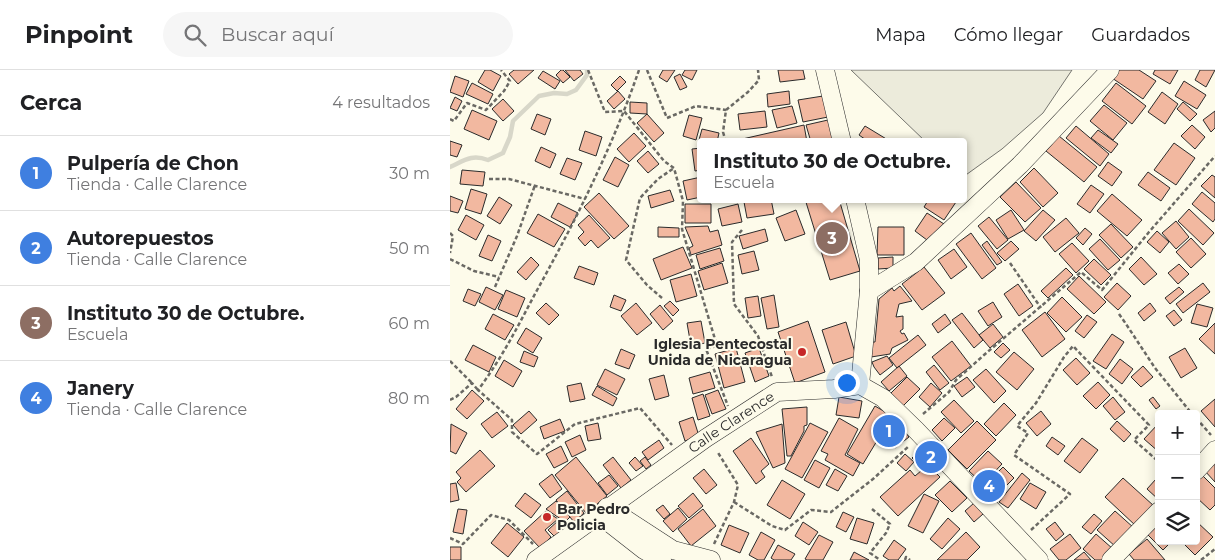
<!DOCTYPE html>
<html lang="es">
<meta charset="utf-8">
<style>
:root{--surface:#fff;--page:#f6f6f6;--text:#202124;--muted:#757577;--line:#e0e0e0;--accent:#db2777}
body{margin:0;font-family:Montserrat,sans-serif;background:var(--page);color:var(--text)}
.controls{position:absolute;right:15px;bottom:15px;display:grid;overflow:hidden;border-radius:5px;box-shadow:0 2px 12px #0003}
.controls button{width:45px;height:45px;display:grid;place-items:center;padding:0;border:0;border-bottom:1px solid var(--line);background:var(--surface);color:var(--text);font:25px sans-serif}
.you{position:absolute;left:396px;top:312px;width:18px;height:18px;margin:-12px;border:4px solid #fff;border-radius:50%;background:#1a73e8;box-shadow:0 0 0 8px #1a73e833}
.badge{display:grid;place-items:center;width:32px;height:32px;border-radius:50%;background:var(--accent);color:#fff;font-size:16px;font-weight:700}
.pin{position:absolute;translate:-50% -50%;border:2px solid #fff;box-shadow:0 1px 5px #0006}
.popup{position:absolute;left:247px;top:68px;width:270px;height:65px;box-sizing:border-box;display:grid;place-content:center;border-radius:5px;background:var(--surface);filter:drop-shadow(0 1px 4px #0005);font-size:16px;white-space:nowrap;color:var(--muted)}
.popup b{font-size:19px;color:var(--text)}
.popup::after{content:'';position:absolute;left:50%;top:100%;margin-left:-10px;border:10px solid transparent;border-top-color:var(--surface)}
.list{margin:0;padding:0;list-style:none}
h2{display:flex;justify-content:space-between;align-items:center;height:65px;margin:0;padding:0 20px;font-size:21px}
h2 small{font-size:16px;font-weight:400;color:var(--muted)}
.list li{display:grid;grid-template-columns:32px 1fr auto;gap:15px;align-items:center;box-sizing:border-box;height:75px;padding:0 20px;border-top:1px solid var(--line)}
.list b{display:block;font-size:19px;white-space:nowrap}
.list p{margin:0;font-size:16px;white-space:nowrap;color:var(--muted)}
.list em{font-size:16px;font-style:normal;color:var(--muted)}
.icon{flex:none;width:28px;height:28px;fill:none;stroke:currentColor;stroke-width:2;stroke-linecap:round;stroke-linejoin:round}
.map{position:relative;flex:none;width:765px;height:490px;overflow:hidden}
header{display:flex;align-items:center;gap:30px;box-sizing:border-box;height:70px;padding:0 25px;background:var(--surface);border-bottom:1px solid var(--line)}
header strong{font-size:24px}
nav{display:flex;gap:28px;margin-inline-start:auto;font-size:18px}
.search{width:350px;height:45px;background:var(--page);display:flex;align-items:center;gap:12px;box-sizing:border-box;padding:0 18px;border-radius:28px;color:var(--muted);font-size:19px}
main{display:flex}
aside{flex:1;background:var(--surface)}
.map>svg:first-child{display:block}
.pitch{fill:#ecebdb;stroke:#74746e}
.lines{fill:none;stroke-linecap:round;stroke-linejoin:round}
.stream{stroke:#d8d7c9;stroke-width:4.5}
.building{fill:#f2b8a0;stroke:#2b2b2b}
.minor-casing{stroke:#2b2b2b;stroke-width:19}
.path{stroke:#6a6964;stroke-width:2.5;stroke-dasharray:4 2.5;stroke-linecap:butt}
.minor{stroke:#fdfbea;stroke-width:18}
.poi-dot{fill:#c62828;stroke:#fdfbea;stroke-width:2}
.labels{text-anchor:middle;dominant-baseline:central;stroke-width:4;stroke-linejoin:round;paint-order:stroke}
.poi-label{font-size:14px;font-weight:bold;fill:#2b2b2b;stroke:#fdfbea;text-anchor:end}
.street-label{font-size:14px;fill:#2b2b2b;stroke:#fdfbea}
</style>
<header>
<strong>Pinpoint</strong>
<div class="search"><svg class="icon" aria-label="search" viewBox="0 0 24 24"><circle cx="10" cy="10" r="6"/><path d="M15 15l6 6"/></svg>Buscar aquí</div>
<nav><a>Mapa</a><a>Cómo llegar</a><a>Guardados</a></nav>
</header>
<main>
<aside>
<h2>Cerca<small>4 resultados</small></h2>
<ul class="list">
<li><span class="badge" style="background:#3f7fe0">1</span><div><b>Pulpería de Chon</b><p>Tienda · Calle Clarence</p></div><em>30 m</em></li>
<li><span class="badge" style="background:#3f7fe0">2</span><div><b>Autorepuestos</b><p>Tienda · Calle Clarence</p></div><em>50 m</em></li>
<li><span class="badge" style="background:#8d6e63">3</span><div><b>Instituto 30 de Octubre.</b><p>Escuela</p></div><em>60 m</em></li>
<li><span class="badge" style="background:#3f7fe0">4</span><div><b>Janery</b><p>Tienda · Calle Clarence</p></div><em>80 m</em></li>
</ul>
</aside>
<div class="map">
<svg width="765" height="490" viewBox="0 0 765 490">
<rect width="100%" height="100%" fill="#fdfbea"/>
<path class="pitch" d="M401,0H622L593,43L552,79L513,107V72H476Z"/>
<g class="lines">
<path class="stream" d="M0,97C15,90 22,84 38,90L53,83L60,67L63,51L89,26L104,23L117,24L126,20L137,5V0"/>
</g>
<path class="building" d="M35,0H40L51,6L43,21L28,12Z
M64,0H84L68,14L59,4Z
M111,0H113L120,7L113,13L106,5Z
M115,0H130L133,4L124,11Z
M213,0H225L217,12L209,7Z
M235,0H247L242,10L232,5Z
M328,0H353L355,9L330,12Z
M667,0H689L706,11L693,29L662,8Z
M705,0H728L720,14L703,4Z
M750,0H765L756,17L745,10Z
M93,1L110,11L105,19L88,8Z
M230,4L237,17L230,20L224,7Z
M5,6L19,11L13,27L0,22Z
M170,6L176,12L167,21L161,15Z
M734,11L756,25L747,39L725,26Z
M22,13L43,24L38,34L16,24Z
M666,13L696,36L682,54L652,31Z
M168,21L175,29L164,39L157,31Z
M339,21L340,34L318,37L317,24Z
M712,22L728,34L715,54L698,42Z
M373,26L378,47L353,52L348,30Z
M5,27L12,31L7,41L0,38Z
M53,29L64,41L53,51L42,39Z
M180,32L197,33V44L180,43Z
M733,32L747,44L740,51L727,39Z
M654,35L677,53L663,70L640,51Z
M342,36L347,53L327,58L322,40Z
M22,40L47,51L39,70L14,59Z
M315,41L317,57L290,60L288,44Z
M765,41V58L761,62L753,50Z
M87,44L101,49L95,65L81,59Z
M197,44L214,63L204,72L187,53Z
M239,45L252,48L246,70L233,66Z
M378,50L384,72H361L356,55Z
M354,55L357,72H288V70Z
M742,55L755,67L745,79L731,66Z
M415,56L438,70L437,72H419L409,65Z
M626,56L659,84L650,96L616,68Z
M252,59L269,63L267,72L249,70Z
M648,60L668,74L661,83L641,68Z
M135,61L152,67L146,86L129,80Z
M184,63L196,76L179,92L167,79Z
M609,66L647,97L634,112L596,81Z
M0,71L12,75L7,87L0,85Z
M724,73L745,88L726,115L704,100Z
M91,77L106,84L100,98L85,91Z
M251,78V100L245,101L242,79Z
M198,81L209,94L198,103L187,91Z
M165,87L179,95L168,117L153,110Z
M117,88L132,93L125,110L110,104Z
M658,92L672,102L662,116L648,106Z
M584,98L608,123L593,137L570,112Z
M12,100L35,102L33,116L10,114Z
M698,102L720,118L711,131L688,115Z
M762,105L765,107V128L751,116Z
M251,107V127L237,130L233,111Z
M566,112L591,138L575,152L550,127Z
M641,115L654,124L640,143L627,134Z
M21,119L37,124L31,144L15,139Z
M220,120L224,131L201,138L198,126Z
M752,122L765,133V149L763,152L742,134Z
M149,123L179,156L164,169L134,137Z
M662,124L692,150L677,166L647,141Z
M0,126L13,131L8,143L0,141Z
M49,127L62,135L50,154L37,146Z
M310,129H321L324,144L297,148L294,132Z
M355,129H389L410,201L380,210Z
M479,129H508L494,150L474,137Z
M108,133L128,143L120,157L101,147Z
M235,134H261V153H235Z
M288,134L292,152L272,156L268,139Z
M739,139L764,163L753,175L728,151Z
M346,140L355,164L335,171L326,148Z
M561,140L574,160L558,169L546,150Z
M593,140L605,150L586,171L574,161Z
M477,143L494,154L481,173L465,161Z
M88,144L115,159L104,177L77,163Z
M16,145L34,155L26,170L8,160Z
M139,145L160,168L148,178L141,170L135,176L128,168L134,162L128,155Z
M539,147L558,170L547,179L528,156Z
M616,148L629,163L605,182L593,167Z
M726,151L739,167L726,179L712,163Z
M661,154L683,177L671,188L649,165Z
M258,156L260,162L268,160L272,175L241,185L239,178L243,176L235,157Z
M208,157L229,158V167H208Z
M428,157H454V185H427Z
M635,158L642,164L633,175L626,168Z
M315,159L318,171L293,179L289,166Z
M707,161L719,172L710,183L697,172Z
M521,163L546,198L532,209L506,174Z
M38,165L51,171L42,191L29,186Z
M741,168L756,184L741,198L726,182Z
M650,169L670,190L658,200L639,179Z
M537,171L552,192L547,195L532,175Z
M561,171L569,179L555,191L547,183Z
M622,173L639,191L626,203L609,184Z
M233,177L242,198L211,210L203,189Z
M270,178L274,191L250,199L246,185Z
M504,179L517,197L501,209L488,190Z
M304,181L309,200L292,204L288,185Z
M81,187L89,195L76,210L67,202Z
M443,187V198L428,199V188Z
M691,187L707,204L694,215L679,199Z
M644,189L661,205L651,215L634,199Z
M272,193L278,213L254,220L248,201Z
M729,194L739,204L728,214L718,203Z
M129,196L148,203L144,215L124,208Z
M474,197L495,223L472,240L452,214Z
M616,198L623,205L598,228L591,221Z
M241,204L247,226L226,232L220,210Z
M629,206L656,232L644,244L617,219Z
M667,213L681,226L668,240L654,227Z
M753,213L760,222L733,243L726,234Z
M568,214L583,236L569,246L554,224Z
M450,216L462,231L449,234L446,247L453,246V259L450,261L452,264L454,263L458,270L442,278L440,284L421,287L422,272H425L429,229L442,218L444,221Z
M36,217L53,225L45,240L29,232Z
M729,217L734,222L720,234L715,228Z
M18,219L31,224L25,236L13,231Z
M56,220L75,228L67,247L48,239Z
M164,225L176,230L171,241L160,237Z
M324,225L329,257L317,259L311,228Z
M308,226L311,246L298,248L295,228Z
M612,227L632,247L616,262L597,243Z
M220,231L229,240L223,246L214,236Z
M543,232L552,247L538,256L528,241Z
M96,233L109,245L99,255L86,243Z
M186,233L202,253L187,265L171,246Z
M700,233L706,241L694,251L688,243Z
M747,234L763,238L757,257L741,253Z
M210,235L223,251L213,260L200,244Z
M724,240L732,250L724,256L716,246Z
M595,242L615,269L592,287L572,260Z
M512,243L533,270L524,278L502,250Z
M43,244L64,255L55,270L35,259Z
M495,244L501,253L488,263L482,254Z
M637,245L647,252L634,268L625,261Z
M251,251L255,273L241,276L237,253Z
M358,251L375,302L345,313L328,262Z
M396,252L406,286L383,294L372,260Z
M765,253V284L749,269Z
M543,254L553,267L540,278L529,265Z
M76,258L92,268L83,283L67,273Z
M662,264L674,272L656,299L643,291Z
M468,265L476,275L447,298L439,288Z
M502,271L521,296L501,311L482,287Z
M553,273L560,280L551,288L544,282Z
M23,275L46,287L39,302L15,290Z
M286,278L295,312L274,318L265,284Z
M309,278L319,306L305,312L295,283Z
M735,278L747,298L731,308L719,287Z
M171,279L185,285L179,299L165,294Z
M74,281L88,287L84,297L70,292Z
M564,282L584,299L567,320L546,302Z
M437,286L443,295L430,305L424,297L422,292Z
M626,288L640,303L627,315L613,300Z
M670,289L683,299L672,314L659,304Z
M54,290L72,301L63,317L45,306Z
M484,295L499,313L490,320L476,302Z
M449,296L457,306L439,321L431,312Z
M693,296L703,307L691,317L681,307Z
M155,299L175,309L167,325L147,315Z
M536,299L556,321L544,333L523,310Z
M260,302L265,318L243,324L239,308Z
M214,305L219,326L205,330L199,309Z
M457,307L470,319L453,336L441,323Z
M517,307L525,317L512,327L504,316Z
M648,312L660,325L646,339L633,326Z
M131,313L135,329L120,332L117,316Z
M481,313L492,323L480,337L469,327Z
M147,316L167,328L163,336L142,325Z
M22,320L34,331L17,349L6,339Z
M268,320L276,339L262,344L255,325Z
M253,324L260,346L248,350L242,328Z
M389,327L412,331L409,348L386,345Z
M663,327L675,342L665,350L653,336Z
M703,327L710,336L706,339L699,330Z
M765,329V357L751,341Z
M504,330L524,351L511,363L491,342Z
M554,333L566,345L546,366L534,354Z
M425,336L442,346L413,394L397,384Z
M357,337V355L354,356V361L341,386H337L332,339Z
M79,341L87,350L71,364L63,355Z
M591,341L601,354L587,366L576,353Z
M47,342L58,356L42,368L31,354Z
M243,347L249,366L235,371L229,352Z
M389,348L408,359L395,385L410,393L403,406L375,390L378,384L371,381Z
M494,348L505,358L492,371L482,360Z
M110,349L115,361L94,369L90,357Z
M447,351L459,367L445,378L433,363Z
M527,351L546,370L517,399L498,380Z
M667,351L681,364L674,372L660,359Z
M148,353L151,369L138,371L135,356Z
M360,353L378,362L352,408L335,399Z
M709,353V382L694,369Z
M1,354L17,363L6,384L0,381Z
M332,354L335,393L323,398L306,362Z
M130,365L136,380L122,387L115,372Z
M602,367L615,376L608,385L596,376Z
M301,368L319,394L311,401L315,407L306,414L283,381Z
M632,368L648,380L630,403L614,391Z
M209,370L214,378L198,390L192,382Z
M111,376L118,391L104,398L96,384Z
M30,380L45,396L16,422L7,412L11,408L6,402Z
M469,381L476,388L470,395L462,388Z
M538,381L552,394L533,414L519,401Z
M455,384L464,392L456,401L447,393Z
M126,387L157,426L136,443L105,405Z
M163,387L181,410L171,418L153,395Z
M185,387L193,396L186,401L179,393Z
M195,387L201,395L196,399L190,391Z
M365,390L380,398L369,418L354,410Z
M765,390V412L754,400Z
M478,395L490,407L448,446L430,427L460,400L465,406Z
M553,397L564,408L552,420L555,424L548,431L533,417Z
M254,399L267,415L256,424L243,408Z
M385,399L397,406L388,421L376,415Z
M572,403L580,410L558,438L549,432Z
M102,404L112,419L100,428L89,414Z
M159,405L168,416L157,425L148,413Z
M753,406L765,418V435L760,440L746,427V412Z
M673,408L704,436L686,456L655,427Z
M706,409L709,411V430L697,419Z
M332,410L355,424L340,449L317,435Z
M500,411L517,428L502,442L485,425Z
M6,413L9,430L0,432V414Z
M580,413L596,422L586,439L570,429Z
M117,421L134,443L124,452L106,430Z
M75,423L91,435L81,448L65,436Z
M243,423L253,436L239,448L228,436Z
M474,424L489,431L473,463L458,456Z
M106,431L120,447L115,452L96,439Z
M524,433L533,444L524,452L515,441Z
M213,435L220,444L214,449L206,440Z
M228,438L237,449L223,462L213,451Z
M8,439L17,440L13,464L3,462Z
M253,439L266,456L241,476L228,459Z
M96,441L108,449L95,460L101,467L90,478L74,461Z
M665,441L684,458L666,477L647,460Z
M393,442L404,447L396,462L386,457Z
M644,444L652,451L641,464L632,457Z
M407,448L424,453L417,474L400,469Z
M498,448L510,459L492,479L480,469Z
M110,449L117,456L105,467L98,460Z
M746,451L763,467L745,485L731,471H746Z
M353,452L368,462L359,475L345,466Z
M605,452L614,464L606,471L596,459Z
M57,453L74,467L58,487L41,473Z
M709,453V471H722L713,480L697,464Z
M279,455L299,463L290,483L271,475Z
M311,462L325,470L314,490H308L299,485Z
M516,462L530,477L517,490H487Z
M620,464L631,478L616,490H609L600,479Z
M646,464L663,479L654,490H645L633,479Z
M369,465L383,472L373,490H357L355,489Z
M697,469L715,490H684L679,484Z
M444,470L456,479L448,490H439L433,486Z
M328,475L345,484L341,490H324L321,488Z
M0,477H11V490H0Z
M404,482L419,490H400Z
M634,482L641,490H624Z"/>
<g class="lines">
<defs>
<g id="minor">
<path d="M375,0L392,72"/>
<path d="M405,129L419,190V221L410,315"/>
<path d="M419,221L466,192L570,95L660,0"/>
<path d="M746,401L765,380"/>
<path d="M157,437L223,480L261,490"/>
<path d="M148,444L194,480L212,490"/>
<path id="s1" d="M86,490L256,368L327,322L384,319L410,315L433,328L466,360L589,490"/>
<path d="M661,490L709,441"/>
</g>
</defs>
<use href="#minor" class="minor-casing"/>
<path class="path" d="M138,0L155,42L174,41L214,91L224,98L233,131L232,159L267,276L256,279L278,336
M189,0C162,78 126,150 86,222C68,256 52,288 28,320L62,350V362L87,384L125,354L190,338L222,375
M197,0L217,48L246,36L276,40
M0,49L4,51L17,33L36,40L54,21L60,11L51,0
M276,72L273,62L276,40L298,22L309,10L308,0
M39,109H59L135,129
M292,160L282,172L284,234L308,266L322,307
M0,163L3,166L0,183
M0,189L24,201L49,207
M560,193L591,238
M45,217L67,166L85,115
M212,228L197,215L176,190L190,128L208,109L224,98
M669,244L676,254L705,298L742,344
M0,291L22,313
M0,330L6,327L22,313L28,320
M473,344L499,322L506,310L534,285L631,202L652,220L699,162L765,86
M746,348L761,365
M284,432L322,456L335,460L361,440L381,442L423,409L459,376
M422,439L440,454L436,463L420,483L430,490
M581,460L620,424L564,385L578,363L567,356L586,333L614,287L623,276L699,355L684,370L709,392
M0,468L13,474L41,445L59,450L83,474
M264,474L284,432L288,415L267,381
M455,490L456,487L460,490
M751,490L765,479"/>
<use href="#minor" class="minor"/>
</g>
<g class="poi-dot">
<circle cx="352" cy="282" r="5"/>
<circle cx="97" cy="447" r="5"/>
</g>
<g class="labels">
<g class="poi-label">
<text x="342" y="274">Iglesia Pentecostal<tspan x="342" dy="16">Unida de Nicaragua</tspan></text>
<text x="107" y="439" text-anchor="start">Bar Pedro<tspan x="107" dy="16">Policia</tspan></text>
</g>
<g class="street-label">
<text stroke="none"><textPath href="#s1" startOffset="239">Calle Clarence</textPath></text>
</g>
</g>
</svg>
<div class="controls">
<button>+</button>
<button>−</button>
<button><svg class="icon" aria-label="layers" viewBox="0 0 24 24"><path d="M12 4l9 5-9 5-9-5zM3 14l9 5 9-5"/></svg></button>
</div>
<div class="you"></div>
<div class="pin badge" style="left:439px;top:361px;background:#3f7fe0">1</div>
<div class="pin badge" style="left:481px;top:387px;background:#3f7fe0">2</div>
<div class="pin badge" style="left:382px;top:168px;background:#8d6e63">3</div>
<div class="popup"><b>Instituto 30 de Octubre.</b>Escuela</div>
<div class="pin badge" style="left:539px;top:416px;background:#3f7fe0">4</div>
</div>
</main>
